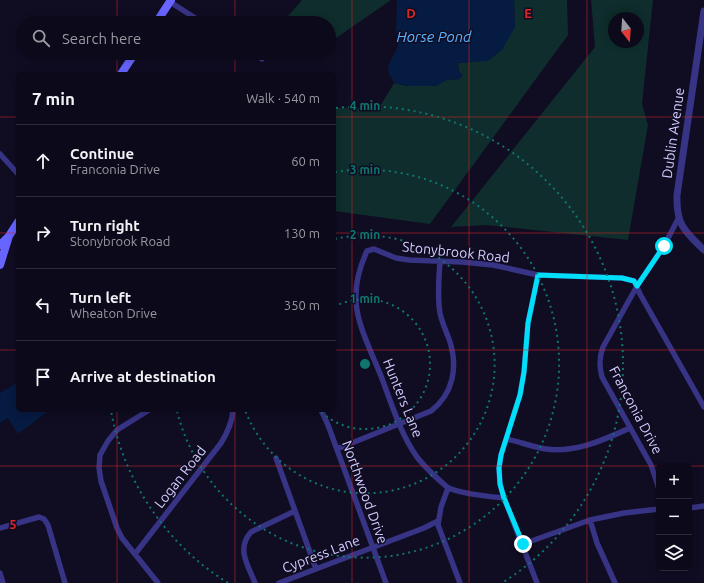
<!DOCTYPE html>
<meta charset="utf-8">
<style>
:root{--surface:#0c091a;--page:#151223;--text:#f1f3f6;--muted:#9a9aa2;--line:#2c2a39}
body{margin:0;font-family:Ubuntu,sans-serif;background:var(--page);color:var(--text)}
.controls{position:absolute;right:12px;bottom:12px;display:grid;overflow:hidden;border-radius:6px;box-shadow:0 2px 10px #0003}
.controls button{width:36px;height:36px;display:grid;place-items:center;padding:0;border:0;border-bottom:1px solid var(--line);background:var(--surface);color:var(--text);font:20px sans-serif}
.compass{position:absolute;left:608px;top:12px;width:36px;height:36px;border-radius:50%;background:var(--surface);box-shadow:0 2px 10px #0003;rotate:163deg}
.stop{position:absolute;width:12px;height:12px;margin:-9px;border:3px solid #00dff8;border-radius:50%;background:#fff}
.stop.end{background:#00dff8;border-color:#fff;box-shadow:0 1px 4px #0008}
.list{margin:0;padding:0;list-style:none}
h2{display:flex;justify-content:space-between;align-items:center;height:52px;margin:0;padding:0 16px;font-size:17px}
h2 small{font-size:13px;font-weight:400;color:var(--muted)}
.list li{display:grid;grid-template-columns:26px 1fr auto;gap:12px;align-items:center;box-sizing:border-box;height:72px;padding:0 16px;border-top:1px solid var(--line)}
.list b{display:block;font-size:15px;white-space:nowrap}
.list p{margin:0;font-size:13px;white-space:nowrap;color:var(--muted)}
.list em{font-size:13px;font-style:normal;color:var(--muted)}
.icon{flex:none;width:22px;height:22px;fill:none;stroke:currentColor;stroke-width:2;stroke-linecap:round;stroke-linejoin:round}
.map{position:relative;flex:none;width:704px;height:583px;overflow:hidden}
.search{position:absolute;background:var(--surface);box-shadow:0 2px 10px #0003;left:16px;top:16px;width:320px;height:44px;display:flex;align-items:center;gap:10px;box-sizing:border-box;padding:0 14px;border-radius:22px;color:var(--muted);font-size:15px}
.panel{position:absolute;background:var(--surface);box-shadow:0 2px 10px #0003;left:16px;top:72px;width:320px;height:340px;border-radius:6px}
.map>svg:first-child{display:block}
.green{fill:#0e2d2c;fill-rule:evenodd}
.water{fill:#061b41}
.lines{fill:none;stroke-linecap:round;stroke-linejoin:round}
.minor{stroke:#373385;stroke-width:5.5}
.tertiary{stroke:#373385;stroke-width:7}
.secondary{stroke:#6864ff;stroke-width:8}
.route{stroke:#00dff8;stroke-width:5}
.grid{fill:none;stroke:#d62828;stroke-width:1;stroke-opacity:0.55}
.ring{fill:none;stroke:#0f766e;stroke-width:2;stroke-dasharray:2 4}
.labels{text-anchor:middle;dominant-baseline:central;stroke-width:3;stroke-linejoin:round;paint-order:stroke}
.street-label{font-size:14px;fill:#d3cdff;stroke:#100c22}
.water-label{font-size:15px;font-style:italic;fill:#5bb3ff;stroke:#100c22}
.grid-label{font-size:13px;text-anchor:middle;font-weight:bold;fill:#d62828;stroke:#100c22;stroke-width:3;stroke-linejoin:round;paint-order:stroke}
.centre{fill:#0f766e;stroke:#100c22;stroke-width:2}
.ring-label{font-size:12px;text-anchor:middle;font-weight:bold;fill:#0f766e;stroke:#100c22;stroke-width:3;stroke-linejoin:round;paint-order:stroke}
</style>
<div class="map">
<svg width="704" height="583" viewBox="0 0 704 583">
<rect width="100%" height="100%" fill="#100c22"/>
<path class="green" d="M302,0H391L329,43V23H282Z
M514,0H567L568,35L430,224L334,211V108H379L394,83L408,86H436L446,80L460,79L458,63L471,62L515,27Z
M591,0H653L642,104L648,125L628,240L486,225L451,227L595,47ZM614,18H638V42H614Z"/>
<path class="water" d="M397,0H514L515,27L502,50L488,61L458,63V70L463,75L460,79L446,80L436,86H408L394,83L388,71L389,64L398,46L396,29Z
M18,382V410H50L18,434L8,418L0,423V393Z"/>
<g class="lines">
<path class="minor" d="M170,2L203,23
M252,53L262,59
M0,154L18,174
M149,410L117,430L108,441L100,455L99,468L101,481L117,528L122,538L158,583
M321,410L328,425L386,583
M507,439C520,442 533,447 546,449C576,453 603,440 630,428
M337,449L431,411C453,394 458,368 450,342C447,333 442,323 440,313C437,296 439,278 440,261
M276,458L316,569
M448,488L441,507L438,525L460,583
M659,489L651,465L602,377C599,366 599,358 603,347L637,286L664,246L678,219
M504,498C492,497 456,493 447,487C439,480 423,465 417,457C400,433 391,402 381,376C372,353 357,325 356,301C355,283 360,266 367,251L374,249L396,258L409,260L462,262L493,265L538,275L622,278L634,281L640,294L704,407
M689,508L704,506
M590,520L597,543L615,583
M0,528L39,517L44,519L48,525L65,583
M523,544L590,520L624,513L659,509
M135,554L221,443C228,432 232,423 233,410
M0,573L3,583
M255,583C248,565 236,549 251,532L295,511
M279,583L424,528L438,521
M537,583L504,498L500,484L499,468L501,455L520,395L524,372L528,323L538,275"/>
<path class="tertiary" d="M704,11L677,195C676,224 684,231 704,250"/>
<path class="secondary" d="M156,23L171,0
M121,74L135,53
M0,245L9,236L18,222
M0,265L9,236"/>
</g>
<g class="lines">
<path class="route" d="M523,544L504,498L500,484L499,468L501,455L520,395L524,372L528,323L538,275L622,278L634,281L637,286L664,246"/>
</g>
<path class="grid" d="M117,0V23M235,0V23M352,0V583M469,0V583M587,0V583M117,53V74M235,53V74M0,117H18M334,117H704M0,233H18M334,233H704M0,350H18M334,350H704M117,410V583M235,410V583M0,466H659M689,466H704"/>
<g class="ring">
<path d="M334 307A65 65 0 1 1 319 410"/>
<path d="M335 239A129 129 0 1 1 245 410"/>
<path d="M335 172A194 194 0 1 1 177 411"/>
<path d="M228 583A258 258 0 0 1 111 411M336 108A258 258 0 0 1 502 583"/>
</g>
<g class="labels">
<g class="street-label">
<text transform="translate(673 133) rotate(-82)">Dublin Avenue</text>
<text transform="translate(456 252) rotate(6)">Stonybrook Road</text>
<text transform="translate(403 398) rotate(68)">Hunters Lane</text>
<text transform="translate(636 410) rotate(62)">Franconia Drive</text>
<text transform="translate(180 477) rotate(-52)">Logan Road</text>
<text transform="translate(365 492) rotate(70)">Northwood Drive</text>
<text transform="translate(321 554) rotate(-21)">Cypress Lane</text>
</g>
<g class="water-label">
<text x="434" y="36">Horse Pond</text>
</g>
</g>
<g class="grid-label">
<text x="411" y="18">D</text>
<text x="528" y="18">E</text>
<text x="13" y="529">5</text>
</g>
<circle cx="365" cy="364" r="6" class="centre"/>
<g class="ring-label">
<text x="365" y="110">4 min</text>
<text x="365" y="174">3 min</text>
<text x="365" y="239">2 min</text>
<text x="365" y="303">1 min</text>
</g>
</svg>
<div class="controls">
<button>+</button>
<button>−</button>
<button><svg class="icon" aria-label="layers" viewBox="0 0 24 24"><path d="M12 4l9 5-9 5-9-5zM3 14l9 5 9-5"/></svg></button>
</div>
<svg class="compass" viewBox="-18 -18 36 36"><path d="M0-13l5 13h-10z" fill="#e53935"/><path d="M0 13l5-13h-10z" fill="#9a9aa2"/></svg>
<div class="stop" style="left:664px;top:246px"></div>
<div class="stop end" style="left:523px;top:544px"></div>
<div class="search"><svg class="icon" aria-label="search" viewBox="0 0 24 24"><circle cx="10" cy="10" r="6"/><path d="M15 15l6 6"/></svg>Search here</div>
<section class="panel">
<h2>7 min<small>Walk · 540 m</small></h2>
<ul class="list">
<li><svg class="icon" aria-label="ahead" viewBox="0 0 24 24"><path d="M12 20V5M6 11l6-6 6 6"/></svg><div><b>Continue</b><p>Franconia Drive</p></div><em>60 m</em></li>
<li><svg class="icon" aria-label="right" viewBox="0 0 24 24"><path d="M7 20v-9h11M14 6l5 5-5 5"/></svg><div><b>Turn right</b><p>Stonybrook Road</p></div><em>130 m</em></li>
<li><svg class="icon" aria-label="left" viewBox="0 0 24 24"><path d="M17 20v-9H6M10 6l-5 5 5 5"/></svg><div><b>Turn left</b><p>Wheaton Drive</p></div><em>350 m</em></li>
<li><svg class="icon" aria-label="arrive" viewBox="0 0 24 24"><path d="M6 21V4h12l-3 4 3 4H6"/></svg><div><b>Arrive at destination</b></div></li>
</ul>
</section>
</div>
